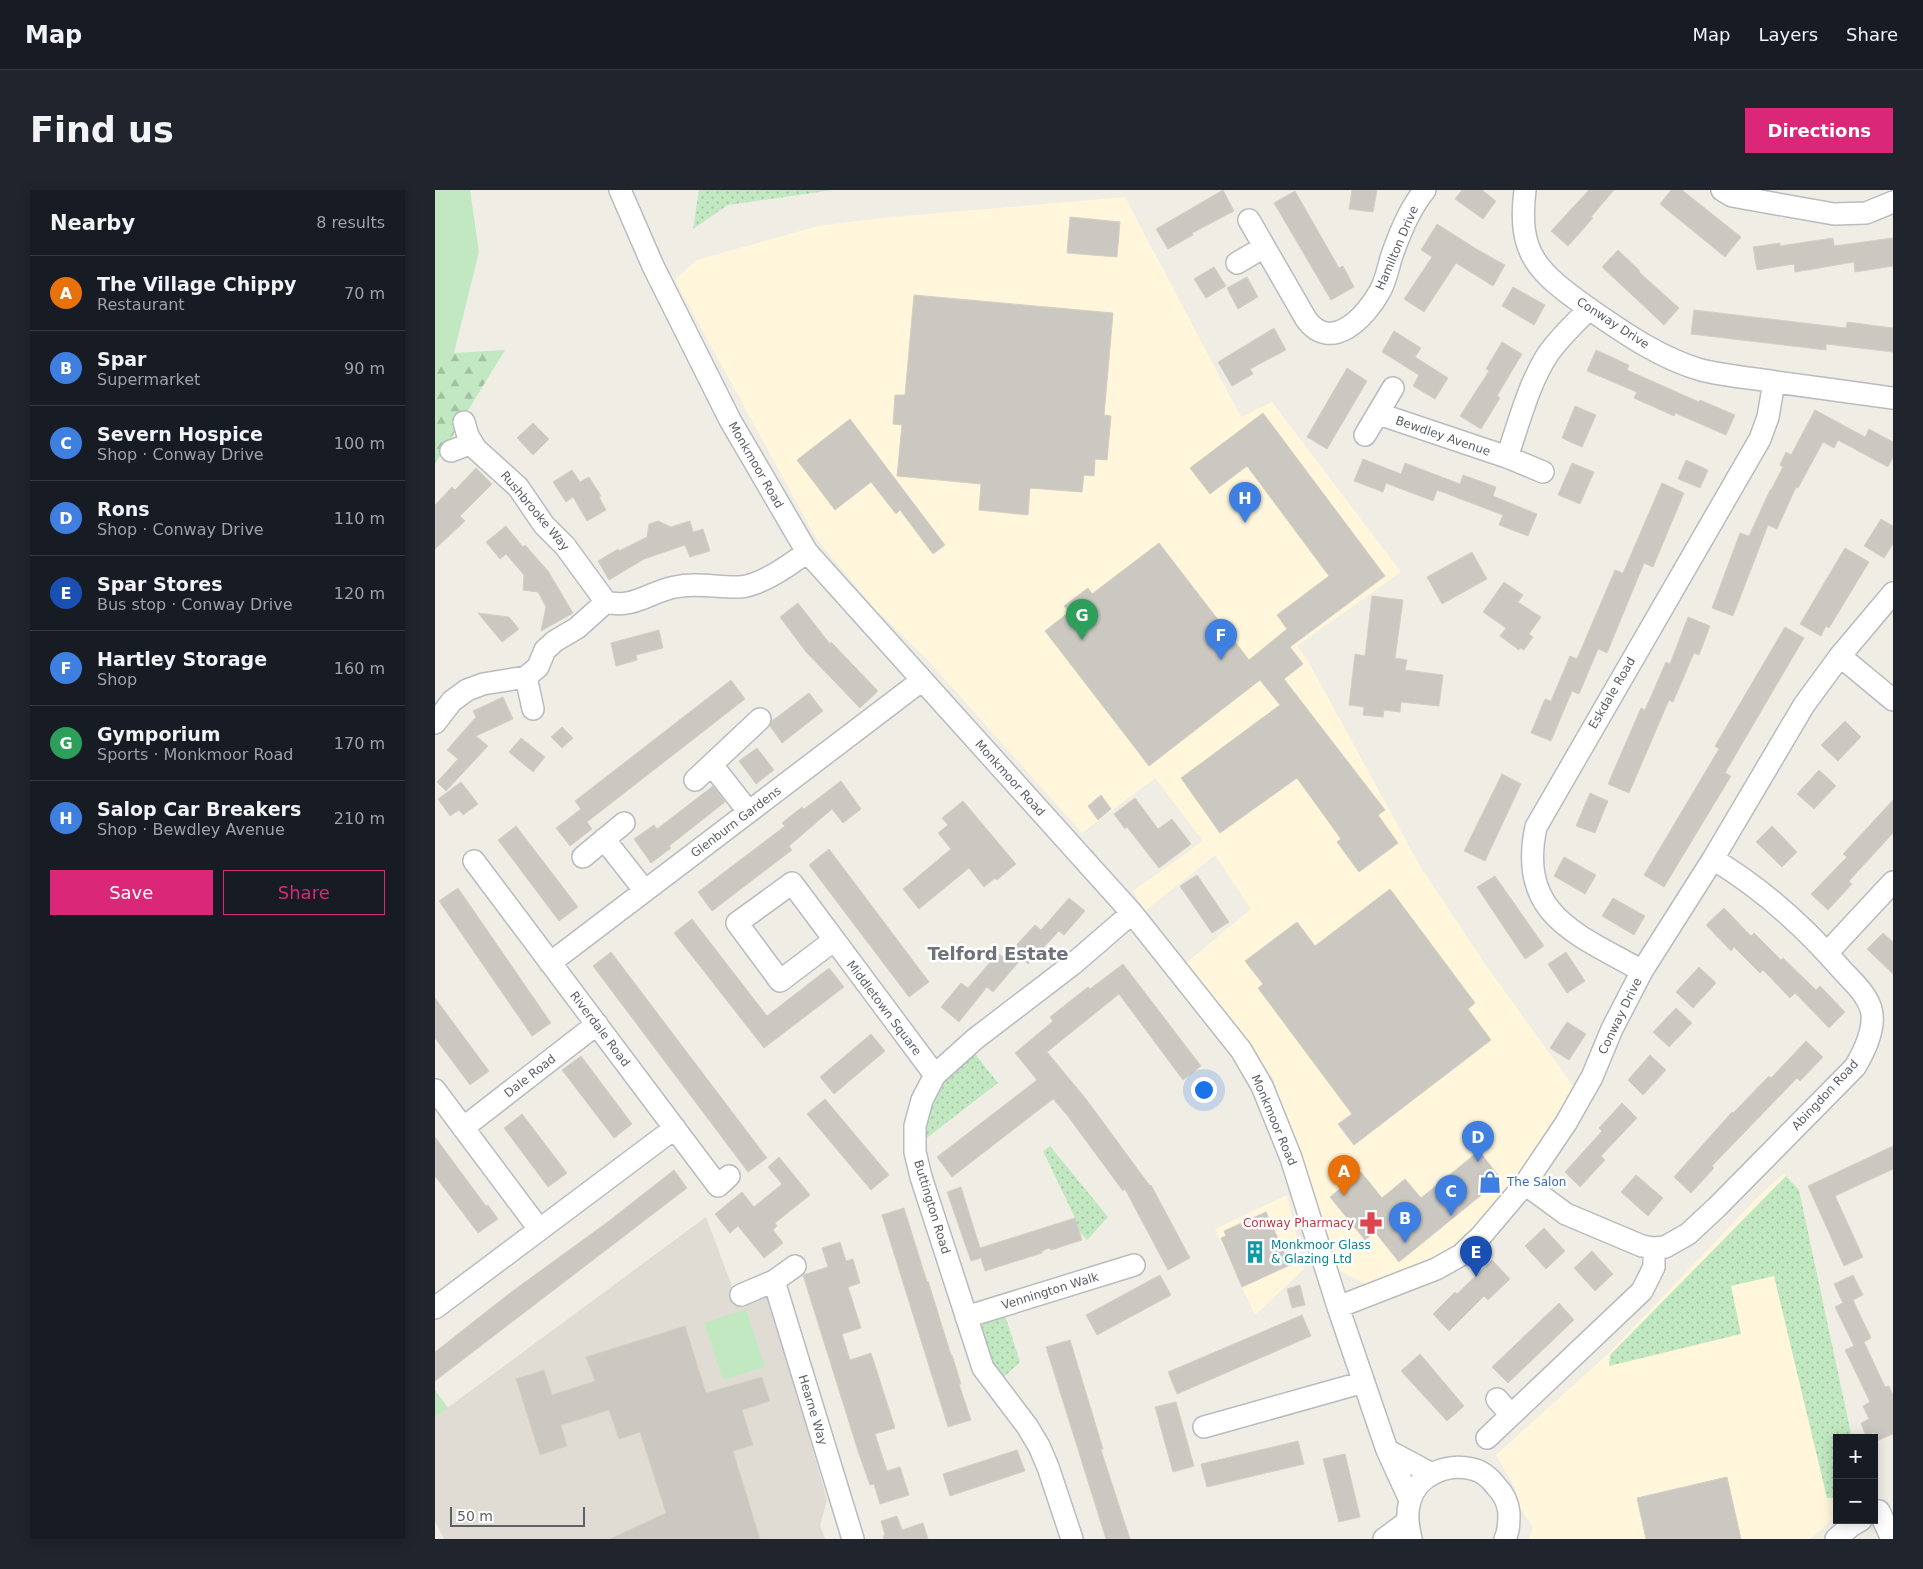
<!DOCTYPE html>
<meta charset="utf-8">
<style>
:root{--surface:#171b24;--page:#20242c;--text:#f1f3f6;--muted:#9ea1a6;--line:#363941;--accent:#db2777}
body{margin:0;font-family:"DejaVu Sans",sans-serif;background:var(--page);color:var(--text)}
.controls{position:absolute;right:15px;bottom:15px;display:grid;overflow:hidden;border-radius:0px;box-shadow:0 2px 12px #0003}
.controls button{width:45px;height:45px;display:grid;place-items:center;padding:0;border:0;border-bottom:1px solid var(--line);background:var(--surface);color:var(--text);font:25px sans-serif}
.scale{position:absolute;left:15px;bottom:12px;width:135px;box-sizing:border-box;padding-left:5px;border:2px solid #5d6166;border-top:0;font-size:14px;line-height:18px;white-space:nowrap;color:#5d6166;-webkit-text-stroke:4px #fff;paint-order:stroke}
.you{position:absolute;left:768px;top:899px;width:18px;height:18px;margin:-12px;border:4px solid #fff;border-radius:50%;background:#1a73e8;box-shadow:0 0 0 8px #1a73e833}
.badge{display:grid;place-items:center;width:32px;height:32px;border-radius:50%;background:var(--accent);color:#fff;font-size:16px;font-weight:700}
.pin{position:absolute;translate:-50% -41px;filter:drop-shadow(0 1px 2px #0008)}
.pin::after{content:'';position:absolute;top:26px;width:18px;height:15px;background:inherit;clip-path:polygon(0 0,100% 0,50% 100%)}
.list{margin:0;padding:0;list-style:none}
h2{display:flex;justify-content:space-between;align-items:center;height:65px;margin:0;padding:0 20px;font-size:21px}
h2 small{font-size:16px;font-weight:400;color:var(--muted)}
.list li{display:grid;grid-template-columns:32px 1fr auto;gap:15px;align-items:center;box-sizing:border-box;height:75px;padding:0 20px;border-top:1px solid var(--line)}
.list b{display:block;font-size:19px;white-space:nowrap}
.list p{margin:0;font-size:16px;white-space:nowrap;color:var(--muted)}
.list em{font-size:16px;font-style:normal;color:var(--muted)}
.actions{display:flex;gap:10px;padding:15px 20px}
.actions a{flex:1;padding:11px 0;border:1px solid var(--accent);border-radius:0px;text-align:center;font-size:18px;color:var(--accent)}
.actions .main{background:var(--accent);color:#fff}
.map{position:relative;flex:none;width:1458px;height:1349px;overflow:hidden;border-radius:0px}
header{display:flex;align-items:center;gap:30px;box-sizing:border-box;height:70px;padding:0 25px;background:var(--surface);border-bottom:1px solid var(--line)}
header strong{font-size:24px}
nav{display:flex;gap:28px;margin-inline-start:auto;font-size:18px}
.intro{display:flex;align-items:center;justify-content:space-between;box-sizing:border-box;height:120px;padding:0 30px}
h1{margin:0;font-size:35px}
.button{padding:12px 22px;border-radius:0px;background:var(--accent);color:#fff;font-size:18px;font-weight:700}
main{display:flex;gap:30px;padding:0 30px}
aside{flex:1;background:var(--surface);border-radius:0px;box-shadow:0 2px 12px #0003}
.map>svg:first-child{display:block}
.commercial{fill:#fff6db}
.education{fill:#e0dcd3}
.grass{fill:url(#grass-dots)}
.forest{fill:url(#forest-firs)}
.green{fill:#c2e8c1}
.building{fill:#cbc8c2;stroke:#d5cfc3}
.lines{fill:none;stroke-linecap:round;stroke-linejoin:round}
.minor-casing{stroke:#b8bbbf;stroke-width:24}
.minor{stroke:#fff;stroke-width:21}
.labels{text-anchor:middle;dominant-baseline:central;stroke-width:5;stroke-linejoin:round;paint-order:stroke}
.street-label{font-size:12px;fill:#5d6166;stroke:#fff}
.shop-label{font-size:12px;fill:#366cbe;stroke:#fff;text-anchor:start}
.health-label{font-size:12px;fill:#be3a42;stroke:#fff;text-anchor:end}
.culture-label{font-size:12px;fill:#0d838f;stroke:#fff;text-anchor:start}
.district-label{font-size:18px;font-weight:bold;fill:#6e7378;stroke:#fff}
</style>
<header>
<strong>Map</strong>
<nav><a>Map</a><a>Layers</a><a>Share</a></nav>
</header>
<div class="intro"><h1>Find us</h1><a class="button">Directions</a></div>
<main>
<aside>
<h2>Nearby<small>8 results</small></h2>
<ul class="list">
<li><span class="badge" style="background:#e8710a">A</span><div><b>The Village Chippy</b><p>Restaurant</p></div><em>70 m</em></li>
<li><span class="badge" style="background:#3f7fe0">B</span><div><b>Spar</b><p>Supermarket</p></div><em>90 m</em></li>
<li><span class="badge" style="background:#3f7fe0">C</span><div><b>Severn Hospice</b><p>Shop · Conway Drive</p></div><em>100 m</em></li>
<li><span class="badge" style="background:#3f7fe0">D</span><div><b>Rons</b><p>Shop · Conway Drive</p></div><em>110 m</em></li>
<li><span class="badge" style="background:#1a4fb4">E</span><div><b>Spar Stores</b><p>Bus stop · Conway Drive</p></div><em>120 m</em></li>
<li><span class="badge" style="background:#3f7fe0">F</span><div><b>Hartley Storage</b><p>Shop</p></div><em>160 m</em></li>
<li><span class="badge" style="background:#2e9e5b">G</span><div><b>Gymporium</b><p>Sports · Monkmoor Road</p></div><em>170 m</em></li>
<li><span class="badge" style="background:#3f7fe0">H</span><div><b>Salop Car Breakers</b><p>Shop · Bewdley Avenue</p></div><em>210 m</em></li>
</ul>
<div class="actions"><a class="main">Save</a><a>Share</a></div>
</aside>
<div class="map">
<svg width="1458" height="1349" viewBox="0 0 1458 1349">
<defs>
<pattern id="grass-dots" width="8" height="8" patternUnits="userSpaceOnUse" patternTransform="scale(1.25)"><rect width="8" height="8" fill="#c2e8c1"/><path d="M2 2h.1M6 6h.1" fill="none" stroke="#a1bfa1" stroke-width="1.8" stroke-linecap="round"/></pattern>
<pattern id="forest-firs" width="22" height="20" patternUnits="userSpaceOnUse" patternTransform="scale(1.25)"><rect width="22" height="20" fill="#c2e8c1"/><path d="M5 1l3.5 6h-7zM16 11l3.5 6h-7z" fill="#a1bfa1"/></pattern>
</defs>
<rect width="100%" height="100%" fill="#f0ede5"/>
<path class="commercial" d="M690,7L806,227L837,212L966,382L862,456L873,471L985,676L1050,774L1146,907L1027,1055L933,1095L905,1081L838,888L750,774L816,719L780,665L710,721L698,701L768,651L720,588L647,643L490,467L440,419L381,348L240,90L262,70L383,36L447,28Z
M1349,983L1364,1000L1417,1248H1402V1325L1375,1349H1094L1098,1337L1085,1317L1079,1296L1061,1265L1173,1164L1322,1008Z
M852,1005L869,1079L820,1125L780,1039Z"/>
<path class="education" d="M271,1027L304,1115L333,1102L392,1310L385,1335L390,1349H9L0,1331V1227Z"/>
<path class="grass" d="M264,0H398L293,15L258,39Z
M540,864L563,893L489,950C493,905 507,892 540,864Z
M615,956L673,1027L652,1050L645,1042L640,1028L608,961Z
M1351,986L1364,1000L1417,1248H1402V1307L1392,1308L1339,1086L1296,1096L1306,1144L1174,1176L1175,1165Z
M568,1119L585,1172L570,1186L565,1188C555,1172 543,1150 548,1131Z"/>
<path class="forest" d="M0,0L19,163L70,160L0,274Z"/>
<path class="green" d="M0,0H35L44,62L19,163L0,164Z
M311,1119L330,1177L288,1190L269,1133Z
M0,1200L13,1218L0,1227Z"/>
<path class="building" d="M788,0L799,21L757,43L758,45L733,59L721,39Z
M917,0H942L938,22L914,19Z
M1027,0H1047L1061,11L1048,29L1020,9Z
M1154,0H1179L1156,27L1158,28L1133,56L1116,41Z
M1236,0H1247L1306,47L1290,67L1225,14Z
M860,1L904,78L908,76L919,97L896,110L839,13Z
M635,27L685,32L682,67L632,63Z
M1002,34L1043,60L1070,75L1058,96L1021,73L989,122L969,109L997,67L986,60Z
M1398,48L1399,56L1458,48V76L1420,82L1419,72L1360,82L1359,74L1322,80L1318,57L1345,53V56Z
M1183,60L1205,81L1204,82L1244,118L1229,135L1167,77Z
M779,77L791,96L771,108L759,89Z
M812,87L823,107L803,119L792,98Z
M1078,97L1110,115L1099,135L1067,116Z
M479,105L678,123L669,225L676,226L672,270L660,269L659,286L649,285L647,302L595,298L593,325L544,320L546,294L462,286L467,235L458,234L460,205H470Z
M1259,120L1411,138L1412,132L1458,138V162L1391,154V160L1256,144Z
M839,138L851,160L815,179L818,184L797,196L783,172Z
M959,141L986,158L980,167L1013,188L1000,209L978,196L984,185L947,162Z
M1067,152L1087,164L1062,206L1065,208L1046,239L1025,226L1054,181L1051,179Z
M1161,160L1194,175L1192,180L1264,212L1265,210L1300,225L1291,245L1240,223L1239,226L1199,208L1202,202L1152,181Z
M912,178L932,191L892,259L872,247Z
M1140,216L1161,225L1147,257L1127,248Z
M1380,220L1430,247L1434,239L1458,252V267L1453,277L1403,250L1399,258L1388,252L1363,298L1361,297L1342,339L1333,335L1298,426L1277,418L1305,343L1314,346L1335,300H1336L1348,277L1345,275L1351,262L1356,265Z
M828,223L950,386L855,457L868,474L849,489L950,620L943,625L963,653L924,682L902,652L906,649L862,588L785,643L746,588L845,515L825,490L714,576L610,441L634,422L629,416L653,398L657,404L724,353L814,470L852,439L842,425L894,386L812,276L775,304L755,278Z
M415,229L510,355L498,364L465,320L461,324L436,292L400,320L362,270Z
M98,233L114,249L98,265L82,248Z
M928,269L966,284L970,273L1025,294L1028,285L1061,297L1058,306L1102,324L1093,346L1064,335L1068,325L1002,300L998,311L951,293L948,302L919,291Z
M1251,270L1273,280L1265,298L1243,289Z
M1137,273L1159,282L1145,314L1123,305Z
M41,278L57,294L25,326L30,331L0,359V315L17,297L20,300Z
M137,280L145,292L154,287L166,306L164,307L171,320L152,331L138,307L131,312L118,292Z
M1227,293L1249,303L1218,377L1209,373L1172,463L1163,459L1144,504L1137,501L1116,551L1096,543L1110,509L1116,511L1135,466L1142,469L1180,380L1188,383Z
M1446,329L1458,336V354L1449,368L1429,356Z
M223,331L236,337L255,331L258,342L268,339L275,361L255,367L250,355L209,369L174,390L163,371L183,359L184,361L212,347L214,334Z
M71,336L88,357L90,355L113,381L138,423L106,441L111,417L103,402L88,400L89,385L71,364L65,369L51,352Z
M1410,358L1434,372L1394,438L1391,436L1386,446L1365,434Z
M1037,362L1052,389L1007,414L992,387Z
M1069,392L1088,405L1083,412L1106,427L1094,444L1098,447L1089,460L1085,458L1084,460L1065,446L1071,438L1048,422Z
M937,406L968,410L960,468L972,470L970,480L1008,485L1004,516L966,512L965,522L949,520L948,527L928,525L929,517L914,515L920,464L930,466Z
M363,413L395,454L396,452L443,501L425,518L371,462L345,427Z
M43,423L74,427L84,439L67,452Z
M1253,427L1275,436L1264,465L1259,463L1238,512L1234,510L1194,603L1173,594L1206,518L1210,520L1231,472L1235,474Z
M1350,437L1369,448L1290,583L1296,586L1229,697L1209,685L1284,559L1280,556Z
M224,440L228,458L201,465L202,470L181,476L176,453Z
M296,490L310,509L152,632L157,639L135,656L121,638L146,619L140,611Z
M374,503L388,521L347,553L335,536L337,531Z
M68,507L78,529L41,546L53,556L11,601L2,592L23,569L12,560L41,527L38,521Z
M1410,531L1426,547L1403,571L1386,555Z
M127,537L138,548L127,558L116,547Z
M86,548L110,567L98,582L74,562Z
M322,558L339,580L321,594L304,571Z
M1384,580L1401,596L1379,619L1362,604Z
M1067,584L1086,594L1050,671L1029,661Z
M406,591L426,619L408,633L397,619L354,656L357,660L277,721L263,702L350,636L347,633L367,617L369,619Z
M26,592L43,614L28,625L24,620L15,626L3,609Z
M278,596L290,612L234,656L236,658L216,673L199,649L219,635L222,639Z
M1155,603L1173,611L1160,643L1141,636Z
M666,605L676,619L663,630L653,616Z
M700,608L723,639L737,629L756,654L724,678L692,637L690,639L679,624Z
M1458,610V643L1414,691L1417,694L1393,720L1376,704L1412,667L1408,664Z
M528,611L581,674L562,690L560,688L549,697L534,678L484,719L468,699L516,659L503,643L513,635L507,628Z
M81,636L143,717L124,731L63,650Z
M1337,636L1362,662L1347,677L1321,652Z
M394,659L494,792L474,807L374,675Z
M1129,667L1161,685L1150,704L1119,686Z
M762,685L794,732L777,743L745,696Z
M1060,686L1109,756L1090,769L1042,697Z
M23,698L116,833L97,846L4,711Z
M955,699L1040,813L1033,819L1056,850L919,955L903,934L917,924L823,798L828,794L810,771L862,732L880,756Z
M634,708L650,721L629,745L624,741L593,774L587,768L558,802L552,797L524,832L506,817L526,793L533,798L563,763L569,768L600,735L606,740Z
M1178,708L1210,726L1199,745L1167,726Z
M1289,718L1316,746L1319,743L1346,770L1348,768L1381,800L1385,796L1410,822L1394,838L1360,803L1355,808L1328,780L1325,783L1299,757L1296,761L1271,735Z
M257,729L332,826L394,778L409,797L329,858L239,743Z
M1448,743L1458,752V784L1432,759Z
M176,762L332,968L313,982L158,776Z
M1131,762L1150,791L1132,803L1113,774Z
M688,774L766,876L748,890L684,804L612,862L651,909L715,996L716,995L755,1068L733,1080L690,999L688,1001L632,925L618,909L517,987L502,967L602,890L580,863L618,831L615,827L653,797L655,799Z
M1264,777L1281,793L1258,818L1241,802Z
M0,808L54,881L35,895L0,848Z
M1241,818L1257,833L1234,857L1218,842Z
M1132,832L1151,844L1134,870L1115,858Z
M436,844L450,861L399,904L385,887Z
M1371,851L1388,867L1365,891L1362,888L1277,976L1279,978L1256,1003L1239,987L1297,922L1298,923L1334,886L1336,888Z
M1215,865L1231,880L1208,905L1193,890Z
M146,866L197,934L179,948L127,880Z
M390,909L454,985L436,1000L372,924Z
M1187,913L1202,928L1166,966L1170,970L1145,997L1130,982L1167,941L1164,938Z
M87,924L132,983L113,997L69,938Z
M0,947L51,1016L53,1015L63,1029L43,1043L0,986Z
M1458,956V979L1400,1006L1428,1067L1409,1076L1373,996Z
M1044,961L1066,989L964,1072L940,1042L930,1050L895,1007L926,982L947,1008L970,989L986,1008Z
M344,967L375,1005L340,1033L342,1036L338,1040L348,1053L329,1068L303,1036L295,1043L280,1024L307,1002L319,1017L347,994L333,977Z
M239,980L252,998L0,1191V1162L75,1103L174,1031Z
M1201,985L1228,1008L1213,1026L1186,1002Z
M526,997L545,1058L640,1028L647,1050L616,1060L614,1058L607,1061V1063L550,1081L546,1068L536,1071L512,1002Z
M469,1018L492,1092L493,1091L516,1165H517L526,1194H524L536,1230L513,1237L447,1025Z
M831,1022L855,1075L807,1097L786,1048L791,1046L789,1041Z
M1109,1038L1130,1061L1111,1079L1090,1056Z
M405,1052L411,1071L418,1069L425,1093L413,1097L426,1138L407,1144L415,1170L436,1163L460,1238L440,1244L452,1281L465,1277L474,1305L445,1314L439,1294L435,1295L424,1264L368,1085L393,1077L387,1058Z
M1157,1061L1178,1084L1160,1101L1139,1078Z
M1057,1070L1075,1089L1053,1110L1049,1106L1014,1141L998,1124L1020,1102L1022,1104Z
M725,1085L736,1105L662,1145L651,1125Z
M1418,1085L1428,1105L1418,1110L1436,1148L1429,1152L1450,1197L1454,1196L1458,1205V1244L1439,1252V1242L1431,1246L1426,1233L1434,1229L1428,1216L1435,1212L1410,1160L1419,1156L1400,1117L1408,1113L1399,1094Z
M865,1095L870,1115L857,1118L852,1099Z
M1124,1113L1139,1130L1073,1193L1057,1177Z
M867,1125L876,1146L742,1204L733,1182Z
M250,1136L271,1203L327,1187L335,1211L307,1220L318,1255L298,1261L325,1349H175L231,1323L205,1242L184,1249L174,1220L126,1235L132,1256L105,1265L81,1189L109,1180L117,1205L160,1191L151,1167Z
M635,1150L668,1259L666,1260L695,1349H671L611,1157Z
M985,1164L1029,1216L1012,1231L966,1181Z
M741,1212L759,1276L738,1282L720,1217Z
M863,1251L869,1274L772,1297L766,1274Z
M582,1260L590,1281L515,1306L508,1284Z
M910,1264L925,1327L904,1332L888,1269Z
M1292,1287L1306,1349H1211L1202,1308Z
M462,1326L467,1340L488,1333L493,1349H449L448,1346L450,1345L446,1331Z"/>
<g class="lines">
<defs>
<path id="minor" d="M185,0L218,76L295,230L372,362L697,723L806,860L827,896L856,968L903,1117L952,1260L975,1310
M1090,0C1082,65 1103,82 1153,118C1188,142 1224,168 1266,180C1291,186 1316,188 1341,192C1380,197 1419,203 1458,208
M1287,0L1297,6L1399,24L1431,23L1458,12
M814,30L871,129C896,164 931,127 945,101C951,90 953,79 956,68C964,45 974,19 990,0
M802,73L829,57
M944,224L1072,267C1084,233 1093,195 1113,164C1125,147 1140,133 1154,119
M29,232L33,246L41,259L83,297L109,335L130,356L171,412
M930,245L958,198
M16,261L37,253
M1072,267L1108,282
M1405,466L1458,510
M91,487L98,519
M0,533L17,511L32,500L48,494L91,487L103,477L110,460L120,451L142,438L171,412C199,419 214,402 240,397C262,392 283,398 305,397C327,395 355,375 372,362
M277,575L313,621
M260,590L325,529
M169,649L210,701
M148,667L189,633
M39,671L283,996L294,986
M398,751L345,791L302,733L357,693L500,885
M1392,763L1458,692
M115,773L486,491
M1207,781C1143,744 1082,726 1101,637L1325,249L1333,227L1339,192
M0,900L104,1039
M28,938L162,834
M1090,994L1131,1024L1207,1056L1219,1058L1230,1057L1253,1044L1282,1017L1420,877C1429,862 1441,837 1436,819C1431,803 1418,792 1407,780C1369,736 1328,699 1278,669
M360,1076L339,1091L418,1349
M306,1105L339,1091
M903,1117L1001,1079L1026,1065L1046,1046L1090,994L1131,933L1157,887L1177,839L1207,781L1278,669L1369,515L1405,466L1458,403
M0,1118L240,938
M531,1127L699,1075
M1062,1209L1076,1225
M769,1237L929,1192
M1052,1248L1207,1101L1219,1077V1058
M952,1260L997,1284
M1444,1321L1457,1349
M637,1349L613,1277L604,1256L592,1236L548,1178L486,987L480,962V936L487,910L500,885L540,849L638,774L697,723
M949,1349L972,1332
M976,1349C973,1336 971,1324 975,1311C982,1285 1012,1273 1037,1279C1047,1281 1055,1288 1061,1296C1068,1303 1073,1313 1074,1323C1074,1332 1074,1341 1070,1349
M1401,1349L1416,1336L1426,1330"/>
</defs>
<use href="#minor" class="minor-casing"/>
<use href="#minor" class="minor"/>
</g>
<defs>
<symbol id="shop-bare" viewBox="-9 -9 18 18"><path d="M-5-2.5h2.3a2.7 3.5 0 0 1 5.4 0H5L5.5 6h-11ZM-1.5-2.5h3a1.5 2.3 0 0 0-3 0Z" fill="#3f7fe0" stroke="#fff" stroke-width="2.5" paint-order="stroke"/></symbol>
<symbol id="pharmacy-bare" viewBox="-9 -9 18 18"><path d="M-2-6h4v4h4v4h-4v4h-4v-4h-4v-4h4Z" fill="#e0444e" stroke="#fff" stroke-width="2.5" paint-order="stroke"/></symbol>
<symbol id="building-bare" viewBox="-9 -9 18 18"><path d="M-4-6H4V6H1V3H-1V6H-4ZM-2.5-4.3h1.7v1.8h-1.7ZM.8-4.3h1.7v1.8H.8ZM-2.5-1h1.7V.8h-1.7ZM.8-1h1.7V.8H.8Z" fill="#0f9aa8" stroke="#fff" stroke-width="2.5" paint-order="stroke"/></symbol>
</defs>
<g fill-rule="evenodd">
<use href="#shop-bare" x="1039" y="976" width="32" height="32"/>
<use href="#pharmacy-bare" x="920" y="1017" width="32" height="32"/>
<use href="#building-bare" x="804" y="1046" width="32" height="32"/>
</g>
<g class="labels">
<g class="street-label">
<text transform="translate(962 58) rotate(-67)">Hamilton Drive</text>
<text transform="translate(1178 133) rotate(33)">Conway Drive</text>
<text transform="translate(1008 246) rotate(19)">Bewdley Avenue</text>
<text transform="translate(321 275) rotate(60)">Monkmoor Road</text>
<text transform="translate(100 321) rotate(50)">Rushbrooke Way</text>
<text transform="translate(1177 503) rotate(-60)">Eskdale Road</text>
<text transform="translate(575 588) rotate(48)">Monkmoor Road</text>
<text transform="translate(301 632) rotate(-37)">Glenburn Gardens</text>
<text transform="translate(449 818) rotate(53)">Middletown Square</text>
<text transform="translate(1185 826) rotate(-64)">Conway Drive</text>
<text transform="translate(165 839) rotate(53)">Riverdale Road</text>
<text transform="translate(95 886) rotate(-38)">Dale Road</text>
<text transform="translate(1390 905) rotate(-47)">Abingdon Road</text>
<text transform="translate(839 930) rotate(67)">Monkmoor Road</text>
<text transform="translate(497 1017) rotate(73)">Buttington Road</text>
<text transform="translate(615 1101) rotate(-17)">Vennington Walk</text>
<text transform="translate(378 1220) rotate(73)">Hearne Way</text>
</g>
<g class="shop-label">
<text x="1072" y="992">The Salon</text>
</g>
<g class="health-label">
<text x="919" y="1033">Conway Pharmacy</text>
</g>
<g class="culture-label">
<text x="836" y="1055">Monkmoor Glass<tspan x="836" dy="14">&amp; Glazing Ltd</tspan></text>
</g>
<g class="district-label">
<text x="563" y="763">Telford Estate</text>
</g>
</g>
</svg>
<div class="controls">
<button>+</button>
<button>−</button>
</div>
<div class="scale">50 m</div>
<div class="you"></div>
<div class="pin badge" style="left:909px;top:1006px;background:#e8710a">A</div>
<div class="pin badge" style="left:970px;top:1053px;background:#3f7fe0">B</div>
<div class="pin badge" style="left:1016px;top:1026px;background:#3f7fe0">C</div>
<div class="pin badge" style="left:1043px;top:972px;background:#3f7fe0">D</div>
<div class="pin badge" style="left:1041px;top:1087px;background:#1a4fb4">E</div>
<div class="pin badge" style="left:786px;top:470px;background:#3f7fe0">F</div>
<div class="pin badge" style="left:647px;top:450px;background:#2e9e5b">G</div>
<div class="pin badge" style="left:810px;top:333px;background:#3f7fe0">H</div>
</div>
</main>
